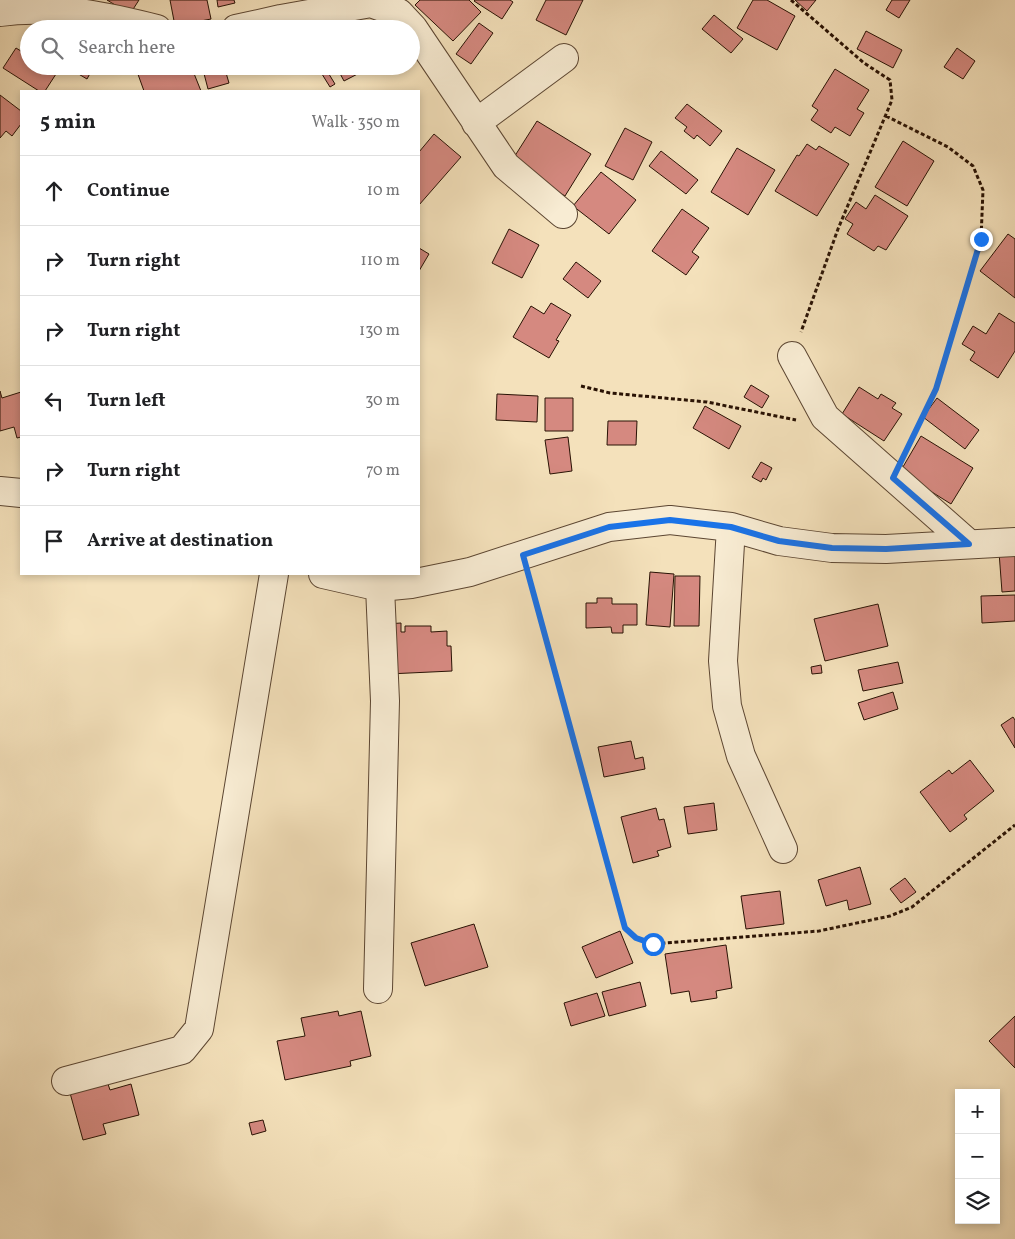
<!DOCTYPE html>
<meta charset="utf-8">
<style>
:root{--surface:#fff;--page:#f2f2f2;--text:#202124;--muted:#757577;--line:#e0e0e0}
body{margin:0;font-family:Vollkorn,serif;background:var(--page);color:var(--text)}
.controls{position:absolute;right:15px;bottom:15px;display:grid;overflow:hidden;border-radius:0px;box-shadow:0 2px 8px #0003}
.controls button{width:45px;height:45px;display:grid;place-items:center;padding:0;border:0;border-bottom:1px solid var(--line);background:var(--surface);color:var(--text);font:25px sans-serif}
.stop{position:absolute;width:15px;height:15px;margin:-11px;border:4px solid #1a73e8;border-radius:50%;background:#fff}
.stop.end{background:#1a73e8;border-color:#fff;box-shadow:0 1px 5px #0008}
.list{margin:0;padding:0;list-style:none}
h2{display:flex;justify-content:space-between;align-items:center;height:65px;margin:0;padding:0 20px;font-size:21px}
h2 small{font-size:16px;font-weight:400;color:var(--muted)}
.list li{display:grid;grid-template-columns:32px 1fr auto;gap:15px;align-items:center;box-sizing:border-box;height:70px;padding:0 20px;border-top:1px solid var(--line)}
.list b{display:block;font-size:19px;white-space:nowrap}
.list em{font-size:16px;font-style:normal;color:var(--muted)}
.icon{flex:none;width:28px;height:28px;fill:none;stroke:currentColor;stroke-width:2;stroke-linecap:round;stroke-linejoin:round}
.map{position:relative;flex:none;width:1015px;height:1239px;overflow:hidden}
.search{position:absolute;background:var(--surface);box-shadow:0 2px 8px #0003;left:20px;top:20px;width:400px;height:55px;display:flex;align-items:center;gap:12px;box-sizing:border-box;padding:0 18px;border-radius:28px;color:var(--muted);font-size:19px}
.panel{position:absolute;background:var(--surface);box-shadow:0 2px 8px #0003;left:20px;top:90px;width:400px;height:485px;border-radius:0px}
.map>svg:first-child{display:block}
.building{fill:#d58980;stroke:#291204}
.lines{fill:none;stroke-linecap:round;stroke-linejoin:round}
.street-casing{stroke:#5c4632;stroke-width:30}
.path{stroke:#291204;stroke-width:3;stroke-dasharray:4 2.5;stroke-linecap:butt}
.street{stroke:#f8ecd3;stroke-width:28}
.route{stroke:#1a73e8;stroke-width:6}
</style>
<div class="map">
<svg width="1015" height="1239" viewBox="0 0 1015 1239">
<rect width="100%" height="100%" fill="#f4e1bb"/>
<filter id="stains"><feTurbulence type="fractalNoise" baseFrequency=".004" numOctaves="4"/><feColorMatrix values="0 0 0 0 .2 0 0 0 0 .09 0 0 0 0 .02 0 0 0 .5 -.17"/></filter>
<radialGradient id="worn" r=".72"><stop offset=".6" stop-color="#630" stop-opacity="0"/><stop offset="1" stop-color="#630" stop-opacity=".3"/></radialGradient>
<path class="building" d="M107,0H139L130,14Z
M170,0H207L211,19L175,26Z
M217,0H234L235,3L218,7Z
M420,0H469L481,12L453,41L415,5Z
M475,0H510L513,2L502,19L474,1Z
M546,0H583L566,35L536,20Z
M753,0H767L795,16L777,50L737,28Z
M795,0H816L807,11Z
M892,0H910L899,18L886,10Z
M714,15L743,39L731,53L702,29Z
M479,23L493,33L471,64L456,54Z
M866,31L902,50L893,68L857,49Z
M16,48L29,56V66H44L56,74L45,91H39L3,68Z
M957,48L975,61L963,79L944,67Z
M65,66H94L87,79Z
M135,66H191L201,91H144Z
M202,66H224L229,83L208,89Z
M317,66H324L335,84L330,87Z
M336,66H373L344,81Z
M835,69L869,90L857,109L864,113L850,136L835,127L831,133L811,120L818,110L812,106Z
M0,95L21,111V124L12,136L6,131L0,138Z
M687,104L722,131L710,146L697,135L694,139L684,131L687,127L675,118Z
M537,121L591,154L565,196L511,162Z
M625,128L652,142L633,180L605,166Z
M434,134L461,157L419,205V152Z
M903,141L934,161L907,206L875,187Z
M807,144L816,150L819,146L849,164L817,216L775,191L797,155L799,156Z
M737,148L775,170L748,215L711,192Z
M661,151L698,180L686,194L649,166Z
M601,172L636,200L609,234L573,206Z
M875,195L908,216L886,250L878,246L874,251L847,234L853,224L845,219L856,202L866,209Z
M682,209L709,228L692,252L699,257L686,275L652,251Z
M509,229L539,245L522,278L492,263Z
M1008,234L1015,239V298L980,271Z
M419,248L429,254L419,271Z
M576,262L601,281L588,298L563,279Z
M551,303L571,315L556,340L559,341L549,358L513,337L531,306L544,314Z
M999,313L1015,323V351L998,378L970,360L975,352L962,344L973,326L986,334Z
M751,385L769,396L762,408L744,397Z
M859,387L878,399L881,394L896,403L892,408L902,414L884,441L842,414Z
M0,391L2,398L21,392V437L17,438L14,427L0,431Z
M497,394L538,396L537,422L496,420Z
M545,398H573V431H545Z
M937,398L979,430L965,449L923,417Z
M705,406L741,426L729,449L693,428Z
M608,421H637L636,445H607Z
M921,436L973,468L951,504L900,472Z
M568,437L572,471L550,474L545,440Z
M761,462L772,468L766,480L763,478L761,482L752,477Z
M1015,551V591L1002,592L999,552Z
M650,572L674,574L670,627L646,625Z
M675,576H700L699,626H674Z
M1015,595V621L982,623L981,596Z
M597,598H612V604H637V625H623V633H612L611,627L586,628V603H597Z
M878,604L888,646L825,661L814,619Z
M401,623V632H405V626H431V632L447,631V646H451L452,671L388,674L386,624Z
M898,662L903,683L863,691L858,670Z
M821,665L822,673L812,674L811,667Z
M893,692L898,709L864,720L858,703Z
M1013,717L1015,720V748L1001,725Z
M631,741L635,759L643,757L645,769L604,777L598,747Z
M970,760L994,791L964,815L967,819L950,832L920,792L949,770L952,774Z
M714,803L717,830L688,834L684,807Z
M656,808L659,820L664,819L671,847L657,851L659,856L633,863L621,817Z
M860,867L871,904L849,910L847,900L826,906L818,880Z
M905,878L916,892L901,903L890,889Z
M780,891L784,924L746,929L741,896Z
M474,924L488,967L425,986L411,943Z
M620,931L633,963L596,978L582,947Z
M726,945L732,988L716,991L717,998L691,1002L689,991L671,994L665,954Z
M640,982L646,1006L609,1016L602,992Z
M597,993L605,1016L571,1026L564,1003Z
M338,1011L339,1016L361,1011L371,1056L350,1061L351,1066L285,1080L277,1041L305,1036L301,1018Z
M1015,1016V1068L989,1041Z
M108,1084L110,1090L131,1084L139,1115L103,1124L106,1134L83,1140L70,1093Z
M263,1120L266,1131L252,1135L249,1123Z"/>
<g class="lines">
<defs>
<path id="street" d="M0,12C53,5 105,16 157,29
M236,29L281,19L371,3L399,13L413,28L506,166L563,214
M476,123L564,58
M792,356L825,417L969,544
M0,491L21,493
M731,527L723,661L727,706L741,756L783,849
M323,574L380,587L411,584L470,572L609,527L670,520L731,527L779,541L832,548L886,549L1015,542
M378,989L385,701L380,587
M66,1081L182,1050L199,1029L274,574"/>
</defs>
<use href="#street" class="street-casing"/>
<path class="path" d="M791,0L864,63L890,80L892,100L838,229L801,332
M886,116L948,147L973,166L983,190L981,239L936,389L905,453
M581,386L610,393L707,402L796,420
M530,579L625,928L636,938L653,944L819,931L890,916L912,907L1015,825"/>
<use href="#street" class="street"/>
</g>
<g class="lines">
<path class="route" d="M653,944L636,938L625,928L523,555L609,527L670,520L731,527L779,541L832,548L886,549L969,544L893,478L936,389L981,239"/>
</g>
<rect width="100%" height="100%" filter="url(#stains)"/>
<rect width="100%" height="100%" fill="url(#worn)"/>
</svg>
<div class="controls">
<button>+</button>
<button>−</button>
<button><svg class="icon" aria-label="layers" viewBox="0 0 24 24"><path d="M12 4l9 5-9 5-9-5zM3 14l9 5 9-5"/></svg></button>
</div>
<div class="stop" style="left:653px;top:944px"></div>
<div class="stop end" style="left:981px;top:239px"></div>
<div class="search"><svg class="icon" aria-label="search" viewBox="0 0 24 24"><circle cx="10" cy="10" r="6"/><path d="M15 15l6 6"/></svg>Search here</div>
<section class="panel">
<h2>5 min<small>Walk · 350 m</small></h2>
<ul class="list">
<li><svg class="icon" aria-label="ahead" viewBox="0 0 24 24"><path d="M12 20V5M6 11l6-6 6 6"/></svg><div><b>Continue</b></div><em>10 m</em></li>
<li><svg class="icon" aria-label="right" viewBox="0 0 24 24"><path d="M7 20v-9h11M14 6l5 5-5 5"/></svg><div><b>Turn right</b></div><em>110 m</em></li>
<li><svg class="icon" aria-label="right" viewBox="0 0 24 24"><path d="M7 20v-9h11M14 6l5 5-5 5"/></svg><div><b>Turn right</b></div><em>130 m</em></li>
<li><svg class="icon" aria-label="left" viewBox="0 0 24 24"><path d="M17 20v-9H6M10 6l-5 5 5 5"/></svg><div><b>Turn left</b></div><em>30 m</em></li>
<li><svg class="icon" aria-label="right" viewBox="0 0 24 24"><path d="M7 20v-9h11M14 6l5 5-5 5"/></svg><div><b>Turn right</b></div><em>70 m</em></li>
<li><svg class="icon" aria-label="arrive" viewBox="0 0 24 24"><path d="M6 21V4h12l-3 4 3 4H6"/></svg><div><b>Arrive at destination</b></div></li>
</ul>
</section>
</div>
